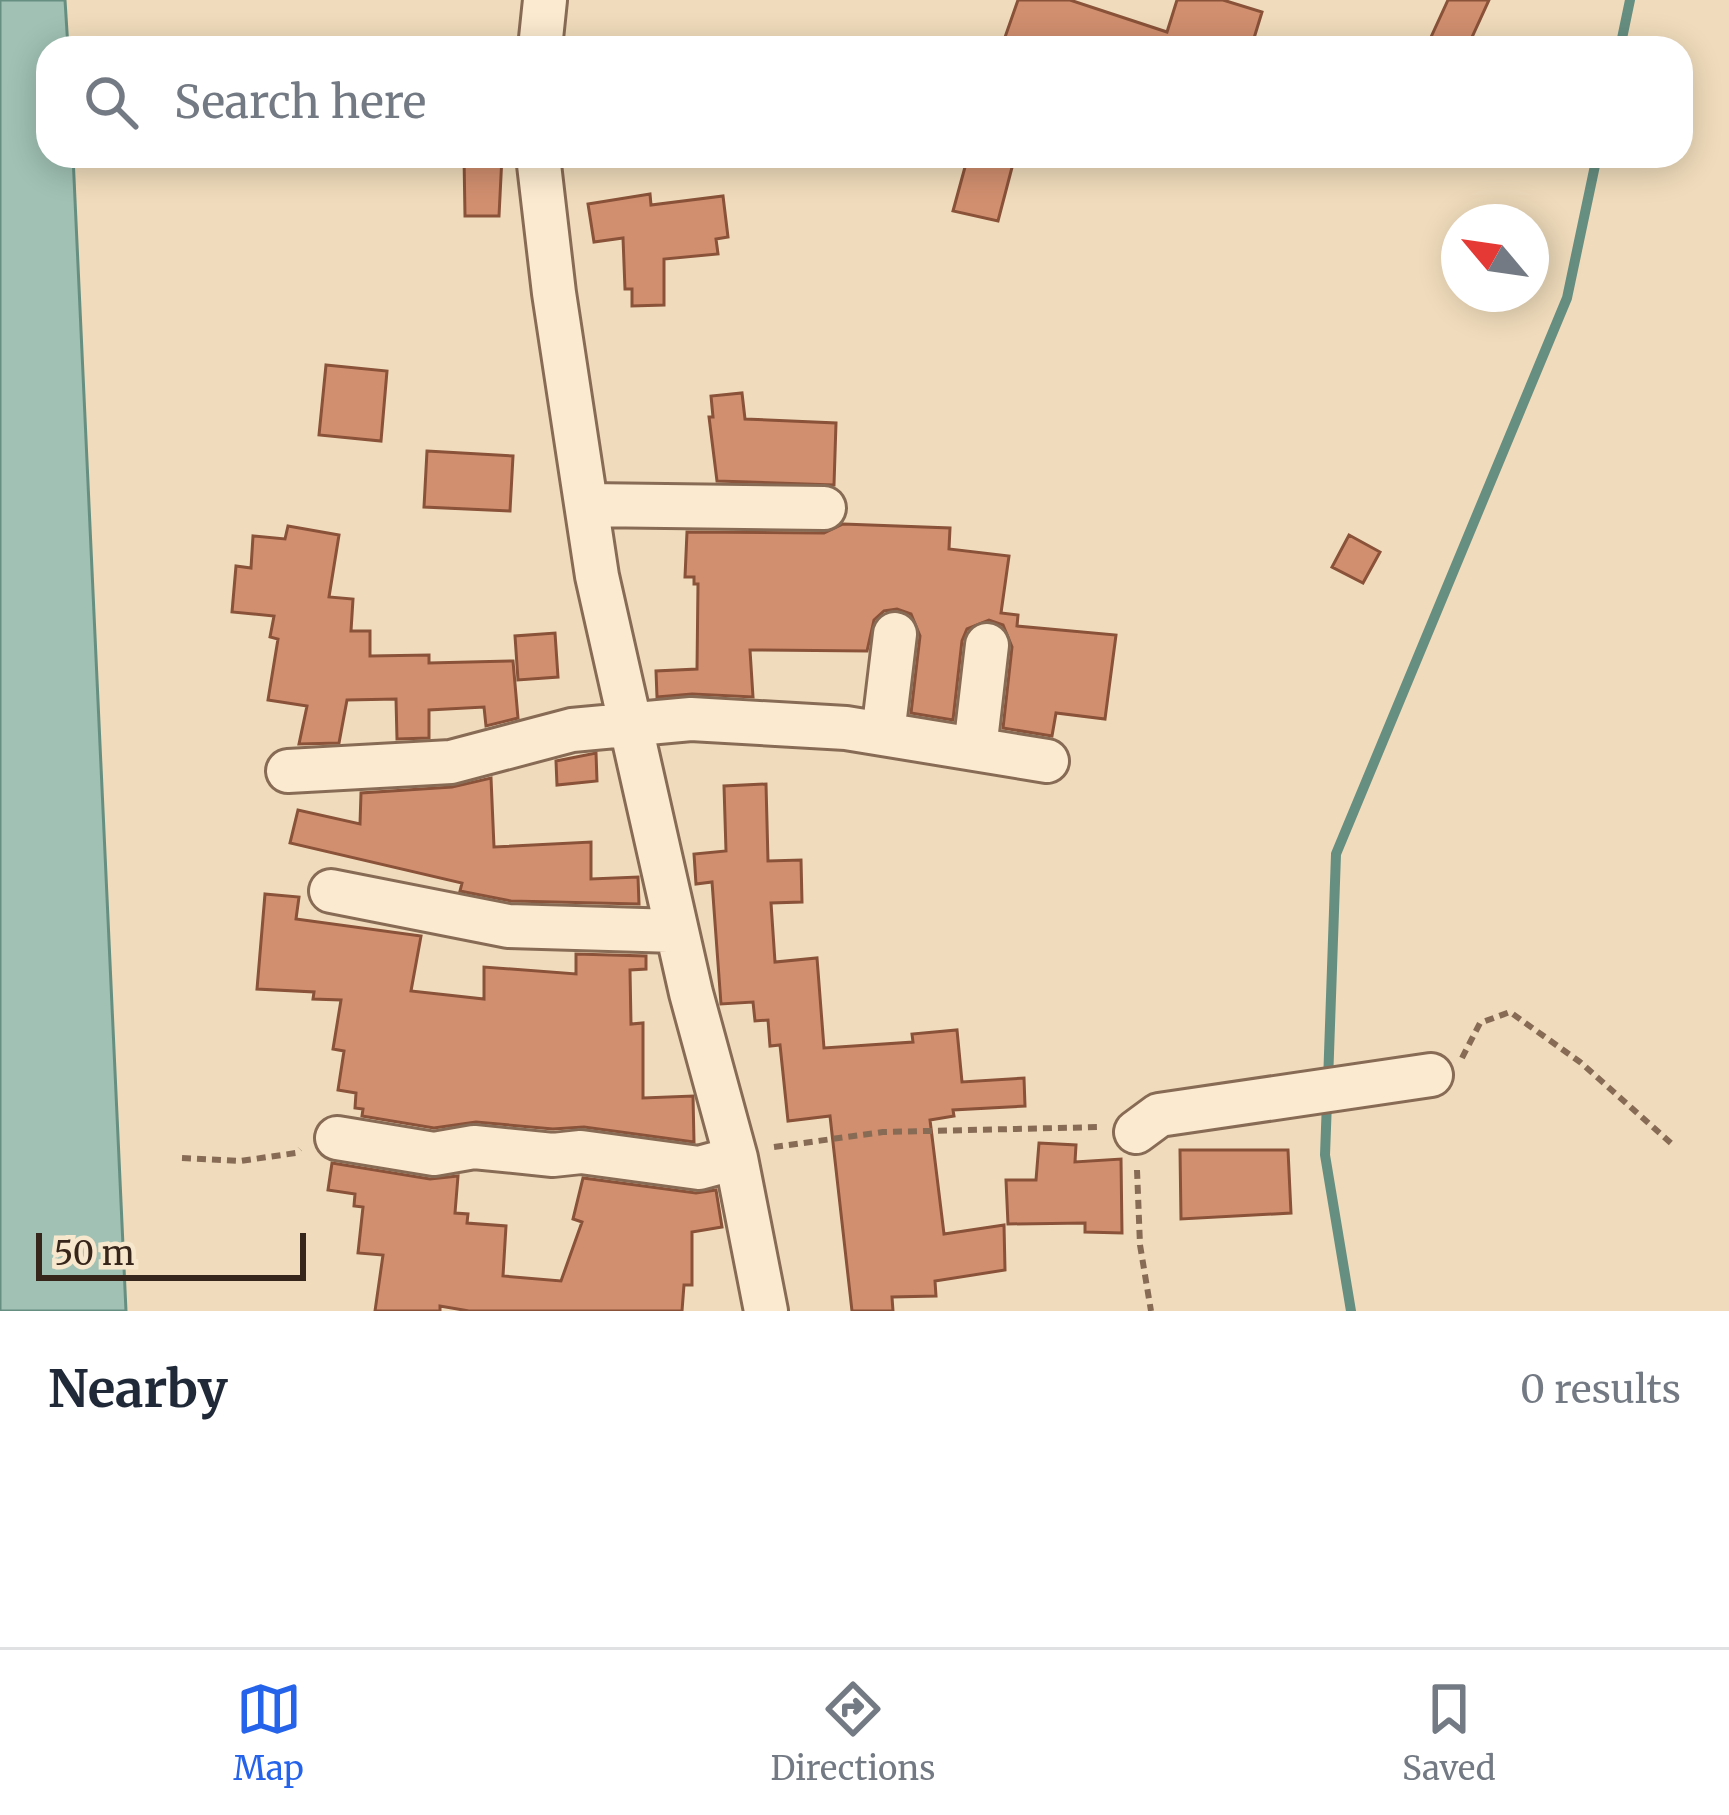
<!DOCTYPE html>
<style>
:root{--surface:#fff;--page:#f6f6f7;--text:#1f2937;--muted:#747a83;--line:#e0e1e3;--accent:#2563eb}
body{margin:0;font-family:Merriweather,serif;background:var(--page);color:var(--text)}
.compass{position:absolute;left:1441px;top:204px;width:108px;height:108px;border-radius:50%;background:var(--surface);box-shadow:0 6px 30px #0003;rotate:299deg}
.scale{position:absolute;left:36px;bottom:30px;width:270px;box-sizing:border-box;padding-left:12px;border:6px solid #36251a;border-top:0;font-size:33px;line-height:42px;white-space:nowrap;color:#36251a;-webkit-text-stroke:9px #f7e7cc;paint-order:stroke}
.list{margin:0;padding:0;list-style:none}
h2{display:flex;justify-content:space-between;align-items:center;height:156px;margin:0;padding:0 48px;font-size:51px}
h2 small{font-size:39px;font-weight:400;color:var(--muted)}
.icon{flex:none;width:66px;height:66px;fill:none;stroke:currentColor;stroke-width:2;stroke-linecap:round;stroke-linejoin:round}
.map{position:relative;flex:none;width:1729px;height:1311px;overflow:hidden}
.search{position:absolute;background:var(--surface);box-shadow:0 6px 30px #0003;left:36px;right:36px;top:36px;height:132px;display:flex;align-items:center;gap:30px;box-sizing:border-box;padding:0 42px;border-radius:36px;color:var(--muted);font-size:45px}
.sheet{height:336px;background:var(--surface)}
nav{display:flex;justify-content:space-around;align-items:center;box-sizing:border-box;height:168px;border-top:3px solid var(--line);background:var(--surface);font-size:33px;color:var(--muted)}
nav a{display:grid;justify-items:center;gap:6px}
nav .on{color:var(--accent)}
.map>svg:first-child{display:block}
.water{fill:#a0c1b4;stroke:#678f81;stroke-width:3}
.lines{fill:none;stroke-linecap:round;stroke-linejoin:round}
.stream{stroke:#678f81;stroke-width:10}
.building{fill:#d18f6f;stroke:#895239;stroke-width:3}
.street-casing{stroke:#886b55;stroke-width:48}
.path{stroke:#886b55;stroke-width:6;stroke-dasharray:9 6;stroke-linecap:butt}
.street{stroke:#fbeacf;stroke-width:42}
</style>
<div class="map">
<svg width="1729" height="1311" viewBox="0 0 1729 1311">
<rect width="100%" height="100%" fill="#f0dcbc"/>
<path class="water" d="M0,0H65L68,48H48V156H73L126,1311H0Z"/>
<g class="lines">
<path class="stream" d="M1620,48L1630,0
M1328,1082L1336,854L1567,298L1597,156
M1327,1101L1325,1155L1351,1311"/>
</g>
<path class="building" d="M1018,0H1070L1167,32L1177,0H1223L1262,12L1251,48H1027L1004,40Z
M1448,0H1489L1467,48H1426Z
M464,156H502L499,216H465Z
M968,156H1015L998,221L953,211Z
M650,194L651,205L723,196L728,237L716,239L718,254L664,259V305L632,306V289H625L623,238L594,242L588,204Z
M326,365L387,371L381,441L319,435Z
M742,393L745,419L836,423L834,485L717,481L709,417H713L711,396Z
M427,451L513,456L510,511L424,507Z
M843,524L950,528L949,549L1009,556L1001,613L1018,615L1017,626L1116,635L1105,719L1056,713L1052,736L1003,728L1012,647L1003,625L989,620L967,629L962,641L953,720L911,713L920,636L911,614L897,609L884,611L874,620L867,651L750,650L753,697L692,694L657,697L656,671L697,669L698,584H694V577H685L687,532L824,533Z
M288,526L339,535L329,597L353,599L351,631H370V656L429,655V663L513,661L518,718L486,726L484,707L429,710V738L397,739L396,699L347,700L339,743L299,744L307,706L268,700L278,639L270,637L274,616L232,612L236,566L251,568L253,536L285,539Z
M1349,535L1380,552L1363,583L1332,567Z
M555,633L558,677L518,680L515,636Z
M596,753L597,781L557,785L556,761Z
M491,778L494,847L591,842V879L638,877L639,904L511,901L460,891L462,883L290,843L298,810L360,824L361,793L452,787Z
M766,784L768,861L801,860L802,902L771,903L775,962L817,958L824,1048L913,1042L912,1034L957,1030L962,1082L1024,1078L1025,1106L953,1110L954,1116L930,1120L944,1234L1004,1225L1005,1270L935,1281L936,1296L892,1297L893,1311H852L830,1116L788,1121L780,1045L770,1046L768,1020L755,1021L753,1002L721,1004L712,882L696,884L694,854L726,851L724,786Z
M265,894L299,897L296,919L421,936L411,991L484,999V967L576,974V954L646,956V969L630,970L631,1024L643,1023V1098L693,1096L694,1142L584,1127L553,1129L476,1122L434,1128L362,1116L363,1109L355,1108L356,1093L338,1090L344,1051L333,1049L341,1000L313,999L314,992L257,989Z
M1039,1143L1076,1145L1075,1162L1121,1159L1122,1233L1085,1232V1223L1008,1224L1006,1180H1036Z
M1180,1150H1288L1291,1213L1181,1219Z
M332,1163L430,1179L458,1176L455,1213L468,1214L467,1223L506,1226L503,1276L561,1281L582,1222L573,1219L583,1178L696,1193L716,1190L722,1227L692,1232V1285H684L682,1311H469L440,1306V1311H375L383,1255L358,1253L363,1207L354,1206L355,1194L328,1190Z"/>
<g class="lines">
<defs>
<path id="street" d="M540,48L545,0
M538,156L554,293L597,576L691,993L736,1158L766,1311
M587,505L824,508
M883,734L895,634
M975,749L987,645
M288,771L451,762L572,730L691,719L846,728L1047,761
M331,891L508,926L676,931
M1136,1132L1159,1115L1431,1075
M337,1138L434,1154L474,1147L553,1155L581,1152L699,1168L736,1158"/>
</defs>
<use href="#street" class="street-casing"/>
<path class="path" d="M1462,1058L1480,1023L1510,1012L1580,1062L1672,1144
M774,1147L883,1132L1101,1127
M182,1158L240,1161L296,1153L300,1149
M1137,1170L1140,1245L1151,1311"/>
<use href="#street" class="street"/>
</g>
</svg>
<svg class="compass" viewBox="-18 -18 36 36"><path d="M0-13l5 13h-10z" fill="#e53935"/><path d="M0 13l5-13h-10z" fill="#747a83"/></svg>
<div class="scale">50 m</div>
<div class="search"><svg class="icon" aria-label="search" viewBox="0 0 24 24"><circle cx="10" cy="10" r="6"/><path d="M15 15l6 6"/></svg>Search here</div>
</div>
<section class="sheet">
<h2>Nearby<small>0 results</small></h2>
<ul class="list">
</ul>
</section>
<nav>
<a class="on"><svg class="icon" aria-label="map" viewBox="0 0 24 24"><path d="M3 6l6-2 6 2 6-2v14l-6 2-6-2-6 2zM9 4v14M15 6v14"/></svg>Map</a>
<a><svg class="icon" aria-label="directions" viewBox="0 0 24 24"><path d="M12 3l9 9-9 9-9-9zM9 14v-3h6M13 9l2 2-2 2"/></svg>Directions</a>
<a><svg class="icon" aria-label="saved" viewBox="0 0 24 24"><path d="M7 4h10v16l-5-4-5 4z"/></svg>Saved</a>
</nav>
